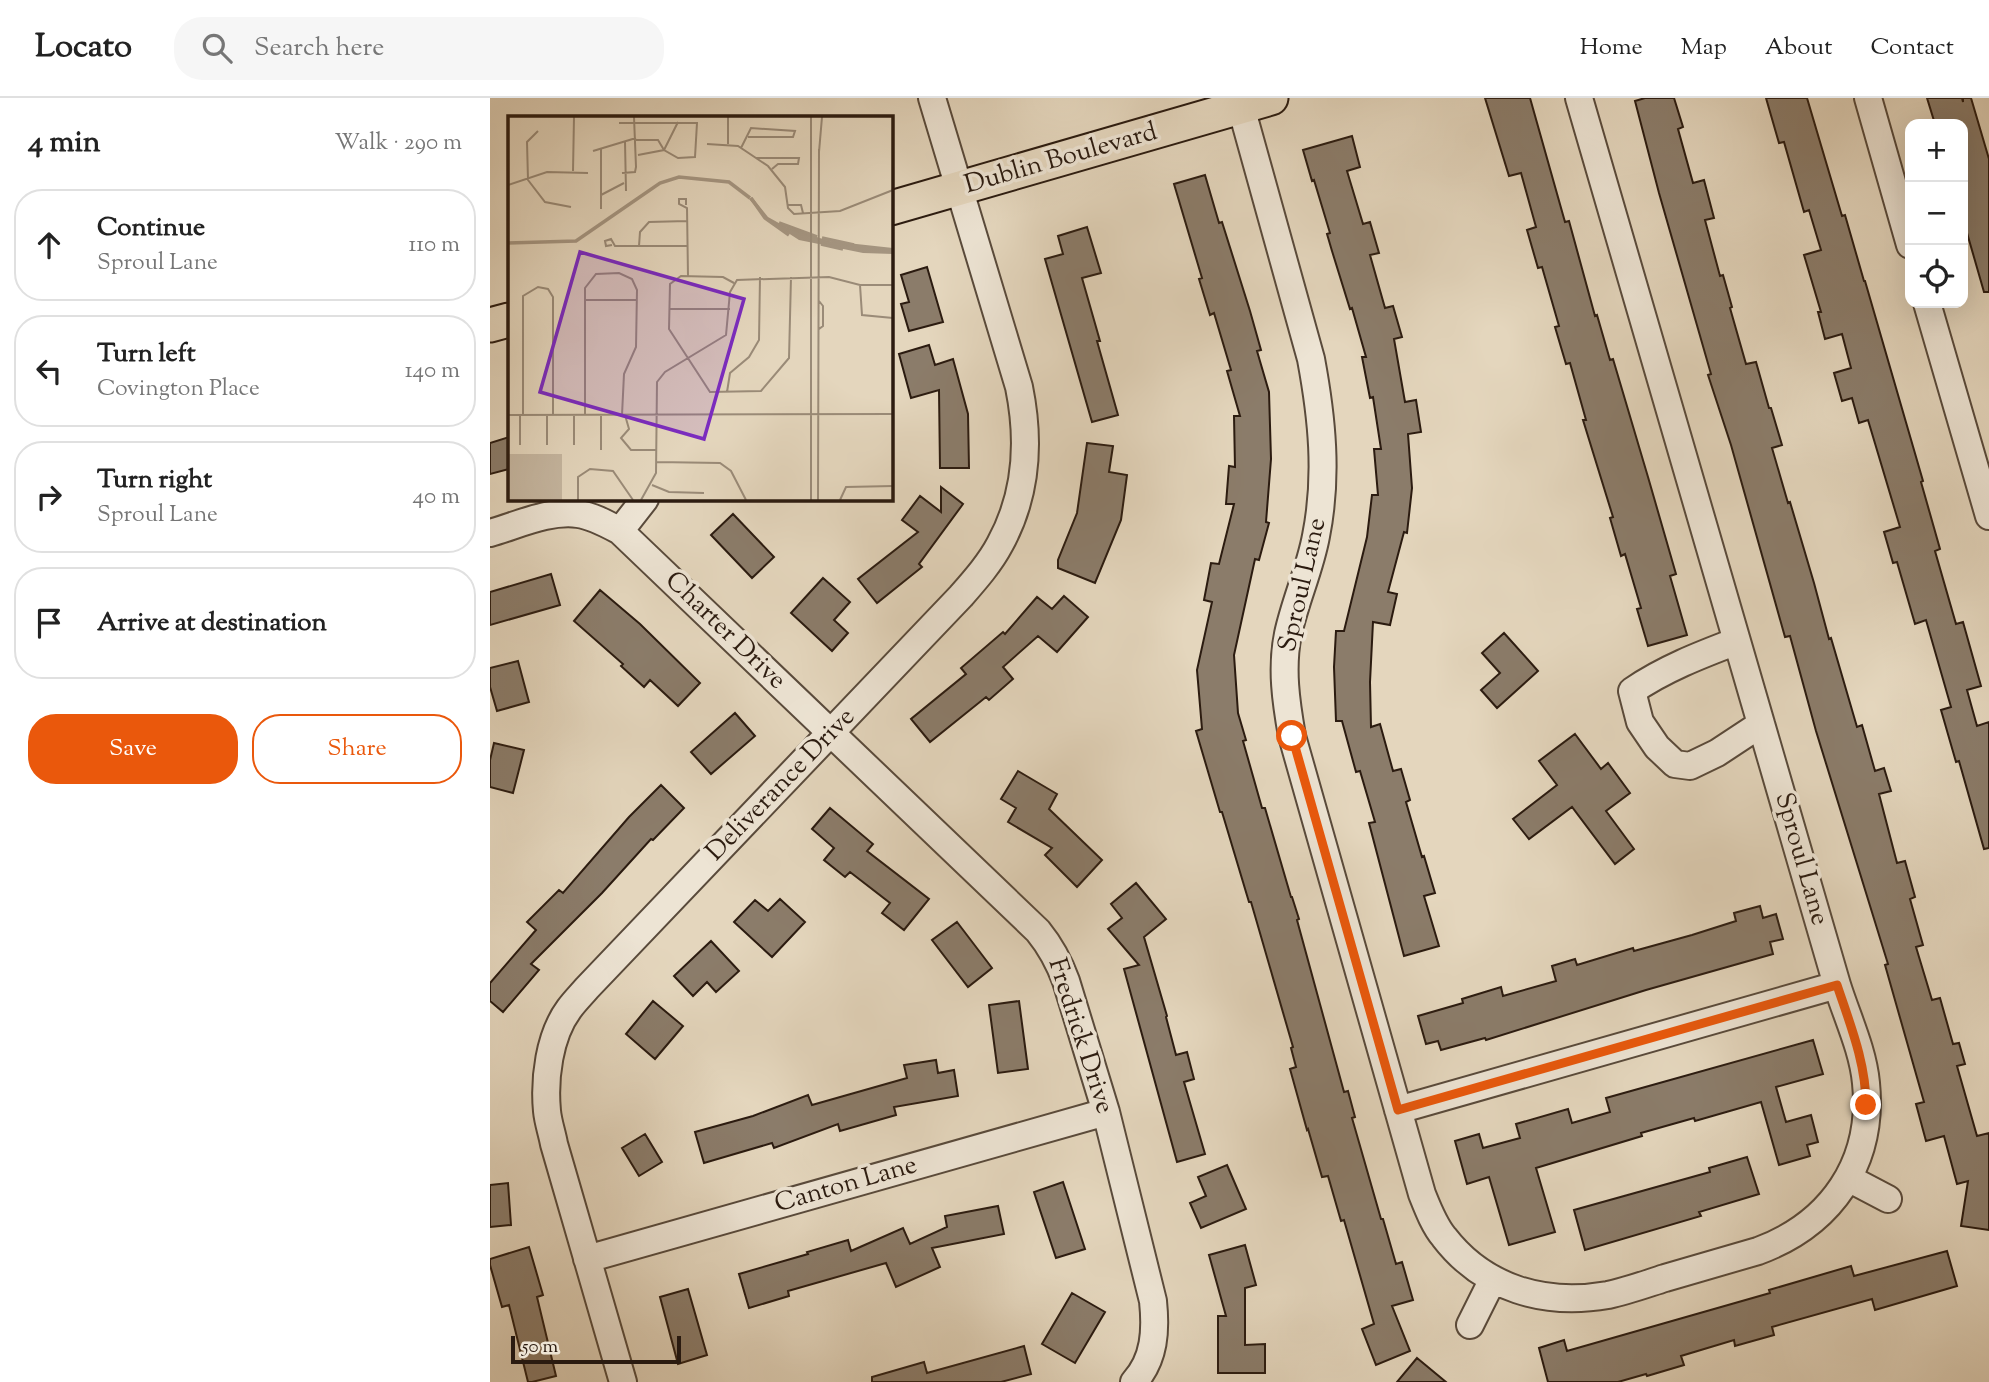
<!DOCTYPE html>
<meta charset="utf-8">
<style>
:root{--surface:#fff;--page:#f6f6f6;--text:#222;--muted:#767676;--line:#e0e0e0;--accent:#ea580c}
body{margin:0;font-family:"Sorts Mill Goudy",serif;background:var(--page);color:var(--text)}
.controls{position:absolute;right:21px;top:21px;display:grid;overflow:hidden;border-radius:14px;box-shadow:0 7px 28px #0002}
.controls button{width:63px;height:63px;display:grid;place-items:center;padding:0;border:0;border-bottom:2px solid var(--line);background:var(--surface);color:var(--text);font:35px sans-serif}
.scale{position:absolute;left:21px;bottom:18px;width:170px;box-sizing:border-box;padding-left:7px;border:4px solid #2b1b10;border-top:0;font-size:19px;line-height:24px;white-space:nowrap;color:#2b1b10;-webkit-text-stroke:5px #ede4d4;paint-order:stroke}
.stop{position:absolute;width:21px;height:21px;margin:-16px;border:5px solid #ea580c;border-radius:50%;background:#fff}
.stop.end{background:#ea580c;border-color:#fff;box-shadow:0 2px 7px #0008}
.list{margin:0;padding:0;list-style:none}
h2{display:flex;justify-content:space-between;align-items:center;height:91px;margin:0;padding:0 28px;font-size:30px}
h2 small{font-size:23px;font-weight:400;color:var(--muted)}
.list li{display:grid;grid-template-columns:46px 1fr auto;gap:21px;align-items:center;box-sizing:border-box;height:112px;margin:0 14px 14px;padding:0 14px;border:2px solid var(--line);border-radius:28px}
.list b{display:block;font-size:26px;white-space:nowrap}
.list p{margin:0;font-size:23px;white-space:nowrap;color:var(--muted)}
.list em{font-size:23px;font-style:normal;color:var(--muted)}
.actions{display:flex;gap:14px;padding:21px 28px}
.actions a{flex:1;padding:16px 0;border:2px solid var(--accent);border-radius:28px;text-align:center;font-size:24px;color:var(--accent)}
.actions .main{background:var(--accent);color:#fff}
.icon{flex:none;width:38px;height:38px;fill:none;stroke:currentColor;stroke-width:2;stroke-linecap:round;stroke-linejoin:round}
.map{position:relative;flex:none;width:1499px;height:1284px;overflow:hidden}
header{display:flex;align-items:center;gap:42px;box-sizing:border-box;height:98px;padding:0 35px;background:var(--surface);border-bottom:2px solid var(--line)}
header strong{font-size:33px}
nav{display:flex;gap:38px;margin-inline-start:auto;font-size:24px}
.search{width:490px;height:63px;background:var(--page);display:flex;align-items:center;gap:18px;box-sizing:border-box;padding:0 24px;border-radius:28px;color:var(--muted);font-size:26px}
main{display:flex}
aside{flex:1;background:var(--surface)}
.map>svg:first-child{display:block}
.building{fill:#8b7c6a;stroke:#2b1b10;stroke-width:2}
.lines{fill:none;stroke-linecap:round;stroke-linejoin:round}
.minor-casing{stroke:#594a3b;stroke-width:30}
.major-casing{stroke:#2b1b10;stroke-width:37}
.minor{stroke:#ede4d4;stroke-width:26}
.major{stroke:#e4d6bd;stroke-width:33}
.route{stroke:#ea580c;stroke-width:9}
.labels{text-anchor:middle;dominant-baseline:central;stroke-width:7;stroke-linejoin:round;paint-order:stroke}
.street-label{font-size:26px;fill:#2b1b10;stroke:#ede4d4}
.inset-river{fill:none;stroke:#a59682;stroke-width:3.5}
.inset-road{fill:none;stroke:#9a8b78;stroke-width:2}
.view{fill:#7b2cbf;fill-opacity:0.15;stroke:#7b2cbf;stroke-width:3.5}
.inset-edge{fill:none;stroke:#2b1b10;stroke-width:3.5}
</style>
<header>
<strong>Locato</strong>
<div class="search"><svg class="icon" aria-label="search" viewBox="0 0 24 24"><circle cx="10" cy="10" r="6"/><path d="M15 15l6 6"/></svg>Search here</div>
<nav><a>Home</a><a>Map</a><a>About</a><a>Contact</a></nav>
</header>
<main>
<aside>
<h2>4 min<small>Walk · 290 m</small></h2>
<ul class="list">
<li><svg class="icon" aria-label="ahead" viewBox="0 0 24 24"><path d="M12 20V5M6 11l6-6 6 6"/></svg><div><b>Continue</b><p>Sproul Lane</p></div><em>110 m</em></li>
<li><svg class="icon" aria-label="left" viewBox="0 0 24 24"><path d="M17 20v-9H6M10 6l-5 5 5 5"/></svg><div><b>Turn left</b><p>Covington Place</p></div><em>140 m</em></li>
<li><svg class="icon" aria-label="right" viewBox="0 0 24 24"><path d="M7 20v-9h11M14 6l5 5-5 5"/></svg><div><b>Turn right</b><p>Sproul Lane</p></div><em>40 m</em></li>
<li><svg class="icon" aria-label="arrive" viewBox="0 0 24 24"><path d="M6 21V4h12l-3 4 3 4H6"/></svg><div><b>Arrive at destination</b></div></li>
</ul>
<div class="actions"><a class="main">Save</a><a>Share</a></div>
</aside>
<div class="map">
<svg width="1499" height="1284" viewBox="0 0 1499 1284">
<rect width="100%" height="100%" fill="#e4d6bd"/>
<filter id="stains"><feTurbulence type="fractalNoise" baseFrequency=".00286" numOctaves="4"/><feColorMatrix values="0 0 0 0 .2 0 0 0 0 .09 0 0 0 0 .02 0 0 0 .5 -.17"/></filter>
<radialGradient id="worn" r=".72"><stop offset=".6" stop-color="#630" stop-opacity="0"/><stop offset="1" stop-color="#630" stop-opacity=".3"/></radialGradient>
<path class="building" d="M995,0H1040L1075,124L1079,123L1105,218L1107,217L1120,262L1123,261L1158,379L1186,476L1180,478L1197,537L1158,548L1147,511L1151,510L1135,456L1131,458L1120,420L1123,419L1093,322H1096L1080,265L1076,266L1065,229L1069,228L1052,169L1048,170L1037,132L1046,129L1031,75L1019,78Z
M1155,0H1184L1193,29L1188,31L1203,85L1214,82L1224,120L1215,122L1230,178L1233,177L1242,209L1240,210L1256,266L1266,264L1279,310H1281L1292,347L1282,350L1298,405L1300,404L1324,485L1339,541L1341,540L1367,629L1372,627L1385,673L1394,670L1401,693L1389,696L1407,765L1415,763L1425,799L1420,801L1433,847L1426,849L1442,902L1450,900L1463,946L1469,945L1475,966L1467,968L1487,1038L1499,1035V1132L1471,1128L1478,1083L1467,1086L1454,1038L1436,1043L1426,1006L1434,1004L1395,867L1398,866L1326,633L1300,538L1295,539L1241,347L1218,277L1221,276L1169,95L1145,3Z
M1276,0H1317L1352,118L1355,117L1374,183H1375L1433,383L1431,384L1450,451L1445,453L1466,526L1473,524L1491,588L1477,592L1487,628L1499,624V750L1494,751L1469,663L1466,664L1451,612L1461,609L1436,522L1425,526L1407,464L1403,465L1394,434L1410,429L1378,322L1369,325L1362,300L1352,303L1344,275L1361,270L1352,236L1335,241L1328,214H1331L1314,157L1331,152L1319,112L1314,114L1294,44L1289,45Z
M1437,0H1472L1473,4V0H1481L1499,61V194H1494L1473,121V26H1445Z
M862,38L870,69L857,73L873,126L880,124L889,155L880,157L895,210L903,208L912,239L904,241L915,304L926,302L931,334L918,336L922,390L917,435L914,434L898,494L907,496L900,527L883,524L880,584L881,629L890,626L903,673L911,671L920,702L916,704L932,759L934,758L945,795L934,798L949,848L914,858L879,725L885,724L870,673L866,674L852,623H846L844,569L846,533H854L877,439L882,397H888L884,351H891L883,299L880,300L872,259H876L862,210L860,211L842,153L837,136L840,135L824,82L822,83L813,52Z
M715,77L729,125L732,124L760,213L771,252L767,253L779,294L781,361L776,424L779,425L769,462L765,461L744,557L748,615L756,642L753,643L772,710H775L801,799H802L809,821L807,822L854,994L858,993L865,1019L862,1020L891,1121H893L906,1166L912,1164L923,1202L902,1208L920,1253L886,1267L872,1231L884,1226L854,1122L851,1123L838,1078L832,1079L818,1031L817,1032L800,971L806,969L801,950L803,949L761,804H759L732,714H730L706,633L712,631L707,572L722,504L714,502L721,465L729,466L744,406H736L739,368L745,369L744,318H750L737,273L741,272L724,215L720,217L709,181L712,180L684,86Z
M597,129L611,175L592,180L610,243H607L628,317L602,324L555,161L573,156L568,138Z
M437,169L453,224L419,233L411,206L419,204L411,177Z
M439,247L445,267L463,261L478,316L479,370H450L449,292L421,300L409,256Z
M19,339V371L0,376V345Z
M597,345L623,348L619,374L637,377L631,422L605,485L568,470V462L587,415Z
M451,389L473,406L429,466L432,469L387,505L368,481L428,434L412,422L430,398L451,414Z
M243,416L284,459L262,480L221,437Z
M61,476L70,507L0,527V494Z
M333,480L360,504L344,522L358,535L342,553L301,515Z
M110,492L150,526L210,585L188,608L160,582L154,589L131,568L133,566L84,523Z
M574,498L598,519L567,554L548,538L513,569L523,581L499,602L496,599L440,644L421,621L476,576L471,570L513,534L515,536L547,499L562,511Z
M1014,535L1048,573L1007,610L991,592L1010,575L992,555Z
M28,563L39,604L7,613L0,589V570Z
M245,615L265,638L221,676L201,654Z
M1085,636L1111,671L1118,665L1140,695L1116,713L1144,751L1125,766L1082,709L1039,741L1023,721L1067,687L1049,663Z
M4,645L34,652L23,695L0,689V662Z
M528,673L567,696L559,711L612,762L587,789L555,757L562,750L518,724L526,710L511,701Z
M171,687L194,710L163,742L161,741L112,795L41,866L49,872L13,914L0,903V885L46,832L37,824L69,792L73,795L139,719Z
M340,710L383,746L377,753L439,801L414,832L392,815L400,805L360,774L355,779L334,762L344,750L322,731Z
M646,785L676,821L654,839L677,918L676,919L686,957L697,954L704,981L694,984L715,1056L687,1064L634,871L649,867L618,831L632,820L621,806Z
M290,801L315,824L282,859L244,824L265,802L278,813Z
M1270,808L1273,820L1286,816L1293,841L1280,844L1283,856L1156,892L996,942L995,940L951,952L948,943L936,946L928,918L973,905L972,901L1011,889L1013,898L1066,883L1062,868L1085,861L1087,867L1143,850L1144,853L1202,837L1246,823L1244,815Z
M467,824L502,870L478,889L442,842Z
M221,843L249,873L226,894L217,884L203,898L184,878Z
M163,903L193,928L165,961L136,936Z
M529,903L538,971L508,975L499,907Z
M1323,942L1333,976L1286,989L1296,1024L1321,1017L1328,1044L1317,1047L1320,1058L1289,1067L1271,1004L1205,1023L1204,1020L1151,1035L1152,1038L1046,1070L1065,1134L1019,1147L999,1079L977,1086L965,1043L989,1036L993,1050L1030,1040L1026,1026L1078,1011L1082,1025L1120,1014L1116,1000Z
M446,962L448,975L464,972L468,998L404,1009L406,1017L350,1033L348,1026L284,1050L282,1045L214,1065L205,1034L263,1018L318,997L322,1007L417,980L414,967Z
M155,1036L172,1064L149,1078L132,1050Z
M1257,1059L1269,1096L1209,1114L1211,1118L1095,1152L1084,1112L1220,1074L1219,1070Z
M737,1067L756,1111L711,1130L700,1105L716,1098L708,1079Z
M573,1084L595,1151L566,1160L544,1094Z
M18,1085L21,1127L0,1129V1087Z
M508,1108L514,1136L442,1150L450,1169L406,1189L396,1165L298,1193L299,1198L259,1210L249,1176L318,1156L317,1154L358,1142L361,1153L413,1130L420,1146L457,1129L455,1118Z
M755,1147L766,1187L755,1190V1247L775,1246V1275H728V1218H736L719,1157Z
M39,1149L53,1197L47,1199L66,1278L42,1284H38L19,1207L12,1209L0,1167V1161Z
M1457,1153L1467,1188L1385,1212L1382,1201L1282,1229L1284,1237L1245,1248L1244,1242L1191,1258L1194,1267L1157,1278L1156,1276L1128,1284H1058L1049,1250L1074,1242L1077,1253L1280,1195L1279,1192L1361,1168L1364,1178Z
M198,1191L217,1257L188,1266L170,1199Z
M582,1195L615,1214L585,1265L552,1246Z
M534,1248L541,1276L511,1284H382V1279L434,1264L437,1275Z
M927,1260L956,1284H907Z"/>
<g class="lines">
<defs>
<path id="minor" d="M1378,0L1420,147
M751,9L821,261C832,320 838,378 826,438C820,471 805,503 798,536C791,570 796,604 802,638L932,1096C938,1111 944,1127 954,1139C994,1191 1055,1208 1118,1197C1137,1193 1156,1186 1175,1180C1206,1171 1237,1162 1268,1153C1341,1126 1384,1065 1376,985C1373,952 1357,919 1347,887L1089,0
M1437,205L1499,418
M130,433L155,401
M0,435C28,427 59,412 88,416C103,418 117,426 130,433L548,833C561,849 569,864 576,883L616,1014L663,1203C666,1232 665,1261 644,1284
M1247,543C1210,557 1174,571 1142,593L1150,624L1167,649L1185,666L1200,668L1227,655L1271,626
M908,1012L1347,887
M1358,1080L1398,1101
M97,1161L616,1014
M980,1227L1003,1181
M133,1284L64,1046C62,1035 58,1024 57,1013C54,981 59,938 79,911C84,904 91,897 97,890L471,498C485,482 500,465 510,446C537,397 540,343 529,289L442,0"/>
<path id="major" d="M401,110L781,0
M0,227L19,222"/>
</defs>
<use href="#minor" class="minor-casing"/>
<use href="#major" class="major-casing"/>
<use href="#minor" class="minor"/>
<use href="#major" class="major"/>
</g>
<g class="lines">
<path class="route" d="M802,638L908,1012L1347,887C1360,926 1376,965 1376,1007"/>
</g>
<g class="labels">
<g class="street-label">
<text transform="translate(571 61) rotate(-16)">Dublin Boulevard</text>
<text transform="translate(813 487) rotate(-77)">Sproul Lane</text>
<text transform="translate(235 533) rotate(44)">Charter Drive</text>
<text transform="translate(291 687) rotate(-46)">Deliverance Drive</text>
<text transform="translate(1311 761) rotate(74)">Sproul Lane</text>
<text transform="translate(590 938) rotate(72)">Fredrick Drive</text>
<text transform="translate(356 1087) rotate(-16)">Canton Lane</text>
</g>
</g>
<g transform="translate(18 18)">
<rect width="385" height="385" fill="#e4d6bd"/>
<path d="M0,338H54V384H0Z" fill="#c5b6a0"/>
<path d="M244,81L260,101L278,111L321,125L385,132V138L355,137L291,124L257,102L241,83Z" fill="#a59682"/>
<path class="inset-river" d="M243,82L257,102L281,119M271,107L309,121M314,122L346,129M0,127L68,125L152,67L171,61L221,66L242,82M313,128L335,133"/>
<path class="inset-road" d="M303,1V384M111,7H189L187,41L170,42L156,34L150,24H128M30,15L19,26L20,64L37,86L63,91M117,26L118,75M199,28L230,30L260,50L277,71L280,92L286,98L332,95L385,74M220,28V1M233,32L243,12L287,15L285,21H240M85,35L128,22M311,36L314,1M130,39L156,34L170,6M248,42H291L290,48H270L264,53M65,55L66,1M114,57L127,56L128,51L126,1M0,69L39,56L80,57M93,79L116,67M178,89V83H171V88L179,92L180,160M279,89H293L295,97M93,93V33M104,129L98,130L97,125L103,123L107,130H179M131,130L132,116L141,106L179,105M226,167L215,161L173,160L162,168L161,213L202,276L253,275L281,242L283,161M352,169L354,199L385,202M77,184H129M161,193H222M311,213L315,210V190L311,185M219,276L222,257L241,241L251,224L252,161M0,299L385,298M15,299V180L30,171L40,173L45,181V299M77,299V172L88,158L111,157L124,163L129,174L128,231L116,258L114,299M93,299V334M117,299L121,313L113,322L123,334H148M12,329V299M39,329V299M66,329V299M149,346L212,347L223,355L238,384M144,369L161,376L196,377M70,384V361L82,353L105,355L125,384M133,384L148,357L149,266L157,256L218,219L222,176L229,164L321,161L352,169H385M310,384L311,33M332,384L338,371L385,370"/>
<path class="view" d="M72,136L236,183L196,323L32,276Z"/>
<rect width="385" height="385" class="inset-edge"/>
</g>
<rect width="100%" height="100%" filter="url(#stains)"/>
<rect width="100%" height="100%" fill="url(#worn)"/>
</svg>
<div class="controls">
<button>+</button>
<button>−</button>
<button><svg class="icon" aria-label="locate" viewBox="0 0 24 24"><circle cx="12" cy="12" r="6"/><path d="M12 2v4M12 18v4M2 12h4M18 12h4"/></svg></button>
</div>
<div class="scale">50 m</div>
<div class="stop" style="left:802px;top:638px"></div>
<div class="stop end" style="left:1376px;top:1007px"></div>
</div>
</main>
